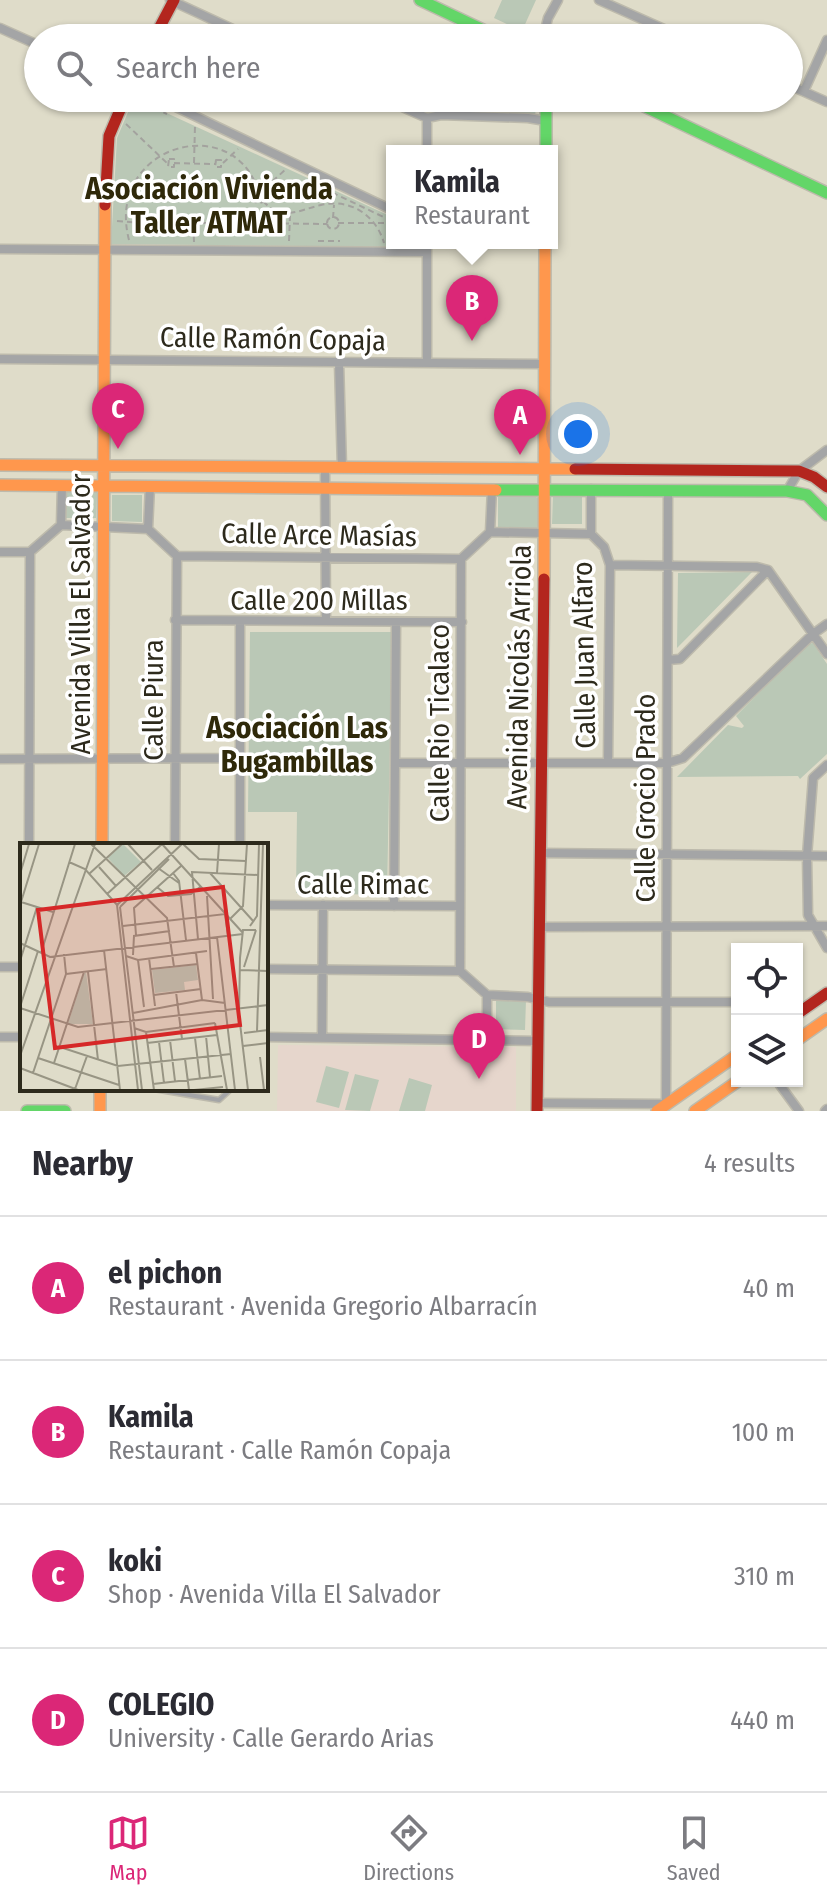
<!DOCTYPE html>
<meta charset="utf-8">
<style>
:root{--surface:#fff;--page:#f7f7f7;--text:#2b2b33;--muted:#7c7c81;--line:#e1e1e2;--accent:#db2777}
body{margin:0;font-family:"Fira Sans Condensed",sans-serif;background:var(--page);color:var(--text)}
.controls{position:absolute;right:24px;bottom:24px;display:grid;overflow:hidden;border-radius:0px;box-shadow:0 2px 6px #0004}
.controls button{width:72px;height:72px;display:grid;place-items:center;padding:0;border:0;border-bottom:2px solid var(--line);background:var(--surface);color:var(--text);font:40px sans-serif}
.you{position:absolute;left:578px;top:434px;width:28px;height:28px;margin:-20px;border:6px solid #fff;border-radius:50%;background:#1a73e8;box-shadow:0 0 0 12px #1a73e833}
.badge{display:grid;place-items:center;width:52px;height:52px;border-radius:50%;background:var(--accent);color:#fff;font-size:26px;font-weight:700}
.pin{position:absolute;translate:-50% -66px;filter:drop-shadow(0 2px 4px #0008)}
.pin::after{content:'';position:absolute;top:42px;width:28px;height:24px;background:inherit;clip-path:polygon(0 0,100% 0,50% 100%)}
.popup{position:absolute;left:386px;top:145px;width:172px;height:104px;box-sizing:border-box;display:grid;place-content:center;border-radius:0px;background:var(--surface);filter:drop-shadow(0 2px 6px #0005);font-size:26px;white-space:nowrap;color:var(--muted)}
.popup b{font-size:30px;color:var(--text)}
.popup::after{content:'';position:absolute;left:50%;top:100%;margin-left:-16px;border:16px solid transparent;border-top-color:var(--surface)}
.list{margin:0;padding:0;list-style:none}
h2{display:flex;justify-content:space-between;align-items:center;height:104px;margin:0;padding:0 32px;font-size:34px}
h2 small{font-size:26px;font-weight:400;color:var(--muted)}
.list li{display:grid;grid-template-columns:52px 1fr auto;gap:24px;align-items:center;box-sizing:border-box;height:144px;padding:0 32px;border-top:2px solid var(--line)}
.list b{display:block;font-size:30px;white-space:nowrap}
.list p{margin:0;font-size:26px;white-space:nowrap;color:var(--muted)}
.list em{font-size:26px;font-style:normal;color:var(--muted)}
.icon{flex:none;width:44px;height:44px;fill:none;stroke:currentColor;stroke-width:2;stroke-linecap:round;stroke-linejoin:round}
.map{position:relative;flex:none;width:827px;height:1111px;overflow:hidden}
.search{position:absolute;background:var(--surface);box-shadow:0 2px 6px #0004;left:24px;right:24px;top:24px;height:88px;display:flex;align-items:center;gap:20px;box-sizing:border-box;padding:0 28px;border-radius:44px;color:var(--muted);font-size:30px}
.sheet{height:680px;background:var(--surface)}
nav{display:flex;justify-content:space-around;align-items:center;box-sizing:border-box;height:112px;border-top:2px solid var(--line);background:var(--surface);font-size:22px;color:var(--muted)}
nav a{display:grid;justify-items:center;gap:4px}
nav .on{color:var(--accent)}
.map>svg:first-child{display:block}
.education{fill:#e6d6cc}
.green{fill:#bac8b6}
.lines{fill:none;stroke-linecap:round;stroke-linejoin:round}
.lane-casing{stroke:#bdbaac;stroke-width:7}
.street-casing{stroke:#bdbaac;stroke-width:11}
.fast-casing{stroke:#bdbaac;stroke-width:14}
.slow-casing{stroke:#bdbaac;stroke-width:14}
.jam-casing{stroke:#bdbaac;stroke-width:14}
.path{stroke:#a3a29e;stroke-width:2;stroke-dasharray:6 4;stroke-linecap:butt}
.lane{stroke:#a4a5a6;stroke-width:4}
.street{stroke:#a4a5a6;stroke-width:8}
.fast{stroke:#63d668;stroke-width:11}
.slow{stroke:#ff974d;stroke-width:11}
.jam{stroke:#b3261e;stroke-width:11}
.labels{text-anchor:middle;dominant-baseline:central;stroke-width:7;stroke-linejoin:round;paint-order:stroke}
.street-label{font-size:28px;fill:#2d2a1c;stroke:#fff}
.neighbourhood-label{font-size:30px;font-weight:bold;fill:#2f290a;stroke:#fff}
.inset-road{fill:none;stroke:#989584;stroke-width:2}
.view{fill:#d62828;fill-opacity:0.15;stroke:#d62828;stroke-width:4}
.inset-edge{fill:none;stroke:#2d2a1c;stroke-width:4}
</style>
<div class="map">
<svg width="827" height="1111" viewBox="0 0 827 1111">
<rect width="100%" height="100%" fill="#dfdcc9"/>
<path class="education" d="M278,1045L516,1047V1111H277Z"/>
<path class="green" d="M502,0H536L522,31L494,18Z
M134,98L392,217V243H422L419,247L111,244L117,138Z
M443,98H537L535,116L440,106Z
M67,491L97,492L96,518H66Z
M498,494H532L539,499L538,530L498,529Z
M553,494H582V524H552Z
M112,495H142V522L112,521Z
M752,572L677,648L678,573Z
M250,632H392L387,895L296,893L297,812H248Z
M813,643L827,664V754L800,779L798,776L677,777L728,725L742,728L744,726L736,716L807,644Z
M496,999L526,1000L525,1030L496,1029Z
M326,1066L349,1072L339,1108L316,1102Z
M355,1074L379,1080L370,1111L345,1110Z
M409,1078L432,1085L425,1111H399Z"/>
<g class="lines">
<defs>
<path id="lane" d="M154,1089L219,1100L231,1089"/>
<path id="street" d="M170,0L252,38
M599,0L684,38
M0,28L38,45
M543,38L548,18L558,0
M789,85L827,102
M804,91L827,40
M157,98L392,210
M382,98L427,118L441,115L528,118L546,121
M427,151V118
M427,243V363
M0,249L427,252
M0,359L545,364
M339,363L342,468
M325,467L326,621
M150,486L148,529L177,556
M591,489V534
M787,491L799,471L827,450
M61,525L148,529
M490,532L591,534L604,547L610,565L608,763
M0,552H30
M30,552L61,525L62,485
M177,556L461,559
M610,565L757,567L768,570L827,654
M175,620L462,622
M240,622V845
M668,660L680,659L768,570
M0,759L240,758
M395,763H667L683,758L813,634L827,624
M827,765L813,778L807,856L808,915L827,948
M29,845L30,552
M175,845L177,556
M540,853L827,856
M266,905L459,906
M394,906L396,623
M539,927L827,926
M0,967H22
M266,969L460,971
M460,971L461,559L490,532L492,489
M460,971L487,995L528,997L549,1002H737
M0,1037H22
M266,1037L538,1041
M322,1037L323,905
M487,1040V995
M777,1081L799,1111
M537,1103L666,1104L668,492
M825,1111L827,1109"/>
<path id="fast" d="M420,0L500,38
M546,98V151
M627,98L827,193
M496,490L787,491L807,495L827,515
M27,1111H65"/>
<path id="slow" d="M0,465L575,469
M0,485L496,490
M544,579L545,243
M102,845L105,205
M797,1040L827,1019
M100,1089V1111
M657,1111L737,1055
M695,1111L738,1081"/>
<path id="jam" d="M154,38L174,0
M105,205L109,136L125,98
M575,469L799,471L814,477L827,487
M797,1014L827,993
M537,1111L544,579"/>
</defs>
<use href="#lane" class="lane-casing"/>
<use href="#street" class="street-casing"/>
<use href="#fast" class="fast-casing"/>
<use href="#slow" class="slow-casing"/>
<use href="#jam" class="jam-casing"/>
<path class="path" d="M136,100L167,114
M126,124L168,164
M169,159H174V167H168Z
M216,160H221V167H215Z
M174,163L215,164
M194,163L195,126
M223,163L238,149
M314,184L392,221
M251 195a8 8 0 1 1 16 0a8 8 0 1 1-16 0Z
M265,188L285,170
M116,193H162
M227,193L250,194
M263,201C282,222 299,210 321,205C350,198 376,215 384,243
M144 222a6 6 0 1 1 12 0a6 6 0 1 1-12 0Z
M193,216L194,242
M232,217H243V230L232,229Z
M327 223a6 6 0 1 1 12 0a6 6 0 1 1-12 0Z
M333,218L334,205
M164,219L172,220V227H164Z
M216,219L224,220V227H216Z
M117,221L142,223
M172,223H216
M243,223L327,224
M338,223H392
M129,240C105,148 228,110 257,187
M289,241L290,216
M318,241H340"/>
<use href="#lane" class="lane"/>
<use href="#street" class="street"/>
<use href="#fast" class="fast"/>
<use href="#slow" class="slow"/>
<use href="#jam" class="jam"/>
</g>
<g class="labels">
<g class="street-label">
<text transform="translate(273 339) rotate(1)">Calle Ramón Copaja</text>
<text transform="translate(319 535) rotate(1)">Calle Arce Masías</text>
<text x="319" y="600">Calle 200 Millas</text>
<text transform="translate(80 614) rotate(-90)">Avenida Villa El Salvador</text>
<text transform="translate(584 655) rotate(-91)">Calle Juan Alfaro</text>
<text transform="translate(519 677) rotate(-89)">Avenida Nicolás Arriola</text>
<text transform="translate(153 700) rotate(-90)">Calle Piura</text>
<text transform="translate(439 723) rotate(-90)">Calle Rio Ticalaco</text>
<text transform="translate(645 798) rotate(-90)">Calle Grocio Prado</text>
<text x="363" y="884">Calle Rimac</text>
</g>
<g class="neighbourhood-label">
<text x="209" y="189">Asociación Vivienda<tspan x="209" dy="34">Taller ATMAT</tspan></text>
<text x="297" y="728">Asociación Las<tspan x="297" dy="34">Bugambillas</tspan></text>
</g>
</g>
<g transform="translate(20 843)">
<rect width="248" height="248" fill="#dfdcc9"/>
<path d="M103,1L121,19L104,33L88,15ZM176,122L178,137L164,139L165,147L135,150L132,127ZM66,129L73,181H48L64,131Z" fill="#bac8b6"/>
<path class="inset-road" d="M71,1L147,75L154,124M108,1L132,27M142,1L223,90M163,1L179,16L226,18M49,19L65,26L98,63M79,24L96,43M138,25L159,40M153,30L159,38L166,97M190,30L234,79M197,30L199,1M0,31L9,1M69,31L102,1M137,44L148,53L171,51L180,44M87,51L142,1M187,53L193,156M1,59L19,1M1,59L33,69M97,62L118,247M97,62L162,1M100,64L122,247M100,64L149,16M210,76L223,63L227,1M103,83L205,71L208,93M230,83L237,73L239,1M116,92L114,65L161,23M197,94L215,247M178,96L172,29L238,32M0,100L30,114L223,91M84,107L100,247M21,110L55,1M176,110L182,157M113,112L114,93L150,88M106,113L118,117L187,108M129,115L135,163M118,117L124,164M0,118L17,64M224,124L236,87M131,126L178,121M220,127L248,128M68,129L78,217M46,131L87,126M156,149L162,196M134,152L181,146M0,164L18,108M0,165L58,184L248,162M113,170L182,157L205,160M195,180L207,247M114,185L126,189L195,180M237,188L243,1M126,189L134,247M224,190L248,187M186,193L190,234M175,195L180,236M150,197L155,238M139,199L144,240M127,200L197,192M223,203L248,200M40,204L98,223L211,211M0,213L75,1M240,214L244,247M18,215L99,242M165,216L169,247M34,220L64,129M0,225L58,247M13,230L46,131L44,111M133,241L202,233M55,246L67,213M174,247L203,244M228,247L219,172L220,115L223,87H236"/>
<path class="view" d="M203,44L220,182L35,205L18,67Z"/>
<rect width="248" height="248" class="inset-edge"/>
</g>
</svg>
<div class="controls">
<button><svg class="icon" aria-label="locate" viewBox="0 0 24 24"><circle cx="12" cy="12" r="6"/><path d="M12 2v4M12 18v4M2 12h4M18 12h4"/></svg></button>
<button><svg class="icon" aria-label="layers" viewBox="0 0 24 24"><path d="M12 4l9 5-9 5-9-5zM3 14l9 5 9-5"/></svg></button>
</div>
<div class="you"></div>
<div class="pin badge" style="left:520px;top:455px">A</div>
<div class="pin badge" style="left:472px;top:341px">B</div>
<div class="popup"><b>Kamila</b>Restaurant</div>
<div class="pin badge" style="left:118px;top:449px">C</div>
<div class="pin badge" style="left:479px;top:1079px">D</div>
<div class="search"><svg class="icon" aria-label="search" viewBox="0 0 24 24"><circle cx="10" cy="10" r="6"/><path d="M15 15l6 6"/></svg>Search here</div>
</div>
<section class="sheet">
<h2>Nearby<small>4 results</small></h2>
<ul class="list">
<li><span class="badge">A</span><div><b>el pichon</b><p>Restaurant · Avenida Gregorio Albarracín</p></div><em>40 m</em></li>
<li><span class="badge">B</span><div><b>Kamila</b><p>Restaurant · Calle Ramón Copaja</p></div><em>100 m</em></li>
<li><span class="badge">C</span><div><b>koki</b><p>Shop · Avenida Villa El Salvador</p></div><em>310 m</em></li>
<li><span class="badge">D</span><div><b>COLEGIO</b><p>University · Calle Gerardo Arias</p></div><em>440 m</em></li>
</ul>
</section>
<nav>
<a class="on"><svg class="icon" aria-label="map" viewBox="0 0 24 24"><path d="M3 6l6-2 6 2 6-2v14l-6 2-6-2-6 2zM9 4v14M15 6v14"/></svg>Map</a>
<a><svg class="icon" aria-label="directions" viewBox="0 0 24 24"><path d="M12 3l9 9-9 9-9-9zM9 14v-3h6M13 9l2 2-2 2"/></svg>Directions</a>
<a><svg class="icon" aria-label="saved" viewBox="0 0 24 24"><path d="M7 4h10v16l-5-4-5 4z"/></svg>Saved</a>
</nav>
